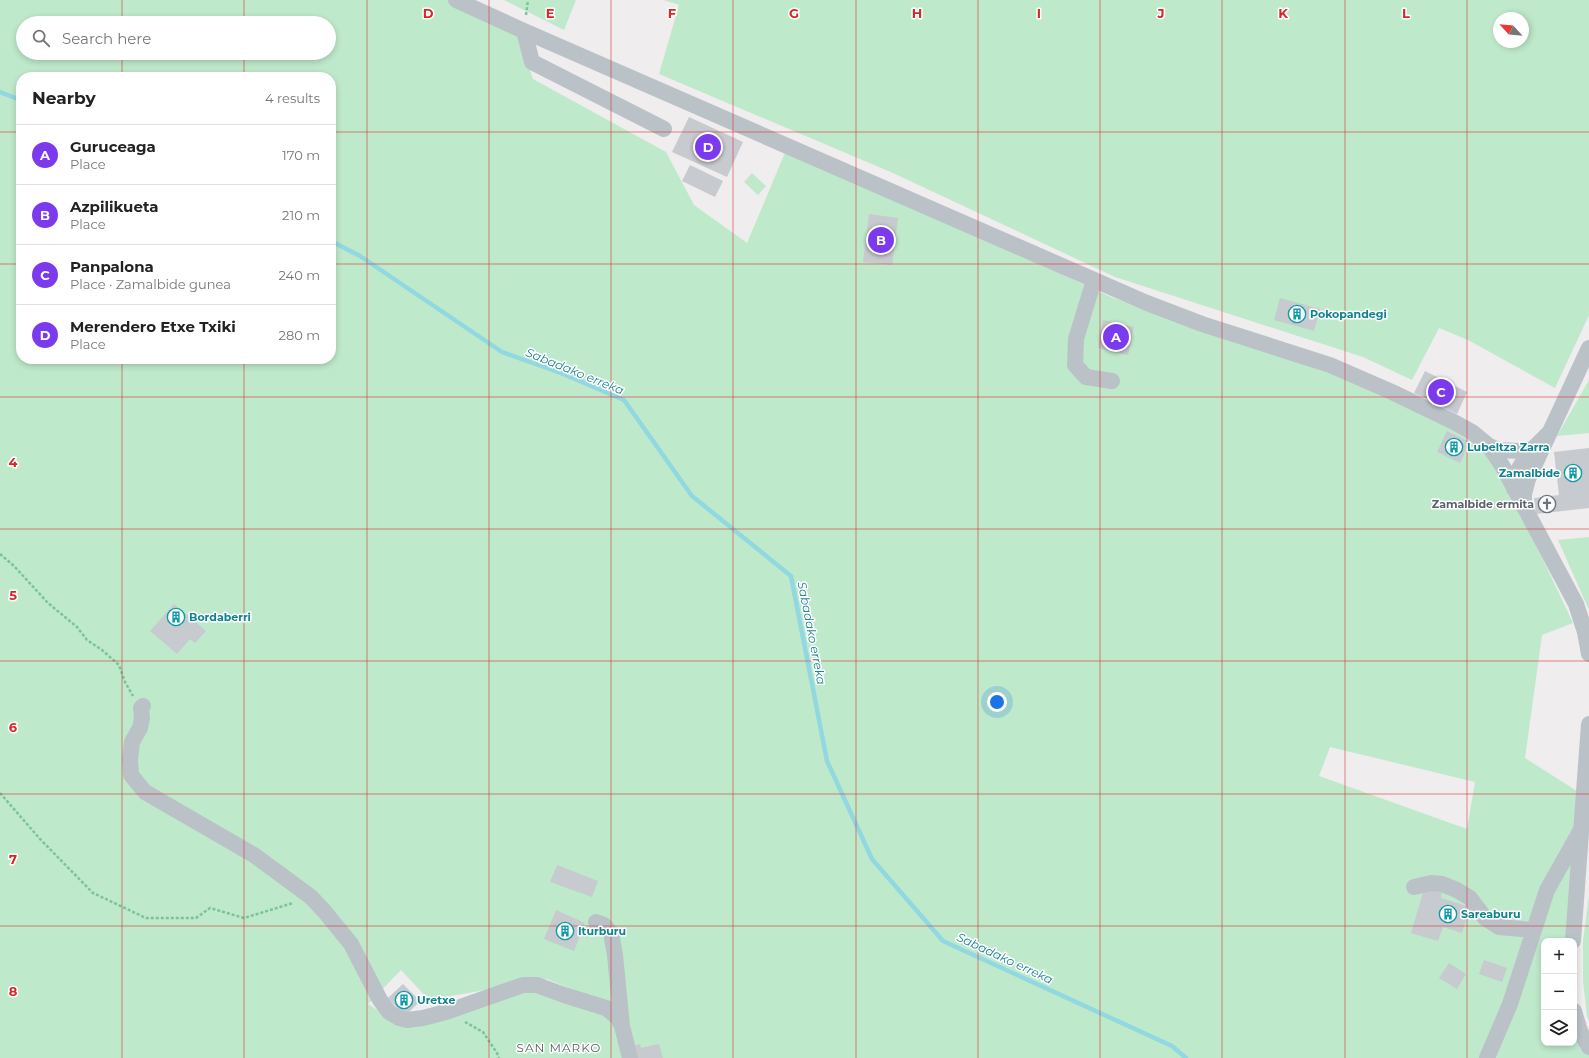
<!DOCTYPE html>
<meta charset="utf-8">
<style>
:root{--surface:#fff;--page:#f2f2f2;--text:#222;--muted:#767676;--line:#e0e0e0;--accent:#7c3aed}
body{margin:0;font-family:Montserrat,sans-serif;background:var(--page);color:var(--text)}
.controls{position:absolute;right:12px;bottom:12px;display:grid;overflow:hidden;border-radius:8px;box-shadow:0 2px 6px #0003}
.controls button{width:36px;height:36px;display:grid;place-items:center;padding:0;border:0;border-bottom:1px solid var(--line);background:var(--surface);color:var(--text);font:20px sans-serif}
.compass{position:absolute;left:1493px;top:12px;width:36px;height:36px;border-radius:50%;background:var(--surface);box-shadow:0 2px 6px #0003;rotate:296deg}
.you{position:absolute;left:997px;top:702px;width:14px;height:14px;margin:-10px;border:3px solid #fff;border-radius:50%;background:#1a73e8;box-shadow:0 0 0 6px #1a73e833}
.badge{display:grid;place-items:center;width:26px;height:26px;border-radius:50%;background:var(--accent);color:#fff;font-size:13px;font-weight:700}
.pin{position:absolute;translate:-50% -50%;border:2px solid #fff;box-shadow:0 1px 4px #0006}
.list{margin:0;padding:0;list-style:none}
h2{display:flex;justify-content:space-between;align-items:center;height:52px;margin:0;padding:0 16px;font-size:17px}
h2 small{font-size:13px;font-weight:400;color:var(--muted)}
.list li{display:grid;grid-template-columns:26px 1fr auto;gap:12px;align-items:center;box-sizing:border-box;height:60px;padding:0 16px;border-top:1px solid var(--line)}
.list b{display:block;font-size:15px;white-space:nowrap}
.list p{margin:0;font-size:13px;white-space:nowrap;color:var(--muted)}
.list em{font-size:13px;font-style:normal;color:var(--muted)}
.icon{flex:none;width:22px;height:22px;fill:none;stroke:currentColor;stroke-width:2;stroke-linecap:round;stroke-linejoin:round}
.map{position:relative;flex:none;width:1589px;height:1058px;overflow:hidden}
.search{position:absolute;background:var(--surface);box-shadow:0 2px 6px #0003;left:16px;top:16px;width:320px;height:44px;display:flex;align-items:center;gap:10px;box-sizing:border-box;padding:0 14px;border-radius:22px;color:var(--muted);font-size:15px}
.panel{position:absolute;background:var(--surface);box-shadow:0 2px 6px #0003;left:16px;top:72px;width:320px;height:292px;border-radius:16px}
.map>svg:first-child{display:block}
.green{fill:#bfe9cb;fill-rule:evenodd}
.lines{fill:none;stroke-linecap:round;stroke-linejoin:round}
.stream{stroke:#91d8e1;stroke-width:4.5}
.building{fill:#c7cacf}
.path{stroke:#7bc399;stroke-width:2.5;stroke-dasharray:3 2;stroke-linecap:butt}
.minor{stroke:#bac2c8;stroke-width:16}
.grid{fill:none;stroke:#d62828;stroke-width:1;stroke-opacity:0.55}
.labels{text-anchor:middle;dominant-baseline:central;stroke-width:3;stroke-linejoin:round;paint-order:stroke}
.culture-label{font-size:11px;font-weight:bold;fill:#0d838f;stroke:#fff;text-anchor:start}
.worship-label{font-size:11px;font-weight:bold;fill:#5b616d;stroke:#fff;text-anchor:end}
.water-label{font-size:12px;font-style:italic;fill:#1b828f;stroke:#fff}
.neighbourhood-label{font-size:12px;letter-spacing:1px;fill:#5a5e61;stroke:#fff}
.grid-label{font-size:13px;text-anchor:middle;font-weight:bold;fill:#d62828;stroke:#fff;stroke-width:3;stroke-linejoin:round;paint-order:stroke}
</style>
<div class="map">
<svg width="1589" height="1058" viewBox="0 0 1589 1058">
<rect width="100%" height="100%" fill="#efeded"/>
<path class="green" d="M0,0H451L518,33L533,79L666,152L694,205L747,243L787,148L1111,297L1204,331L1372,386L1479,444L1510,490L1573,623L1542,635L1525,758L1577,791L1567,941H1544V1043H1574V1036L1589,1033V1058H636L629,1021L618,1008L547,979L429,1000L401,970L368,1004L404,1027L532,988L604,1014L617,1026L625,1058H0ZM23,23H329V53H23ZM21,77H331V359H21ZM1330,747L1475,782L1467,829L1319,776Z
M504,0H576L564,30Z
M663,0H1589V315L1555,388L1468,340L1439,328L1412,380L1363,357L1115,277L893,173L659,74L679,5ZM1499,18H1523V42H1499Z
M752,173L766,186L758,195L744,182Z
M1589,380V433L1557,436Z
M1589,537V610L1558,540Z
M1589,895V1021L1587,1016L1583,981V941Z"/>
<g class="lines">
<path class="stream" d="M0,92L21,100
M331,241L360,256L502,352L561,373L624,400L692,496L791,576L827,761L872,859L943,941L1172,1046L1186,1058"/>
</g>
<path class="building" d="M689,117L743,142L727,177L672,152Z
M690,165L723,181L715,197L682,181Z
M869,214L898,218L892,265L863,262Z
M1280,298L1320,309L1314,331L1274,320Z
M1103,320L1134,327L1128,355L1098,348Z
M1425,371L1467,392L1457,414L1414,393Z
M1447,431L1470,442L1460,463L1437,452Z
M1589,448V508L1536,514L1534,498L1559,495L1554,452Z
M174,604L206,631L195,643L190,639L177,654L150,631Z
M557,865L598,881L592,897L550,882Z
M1425,886L1442,891L1441,898L1470,907L1462,933L1443,927L1438,941L1411,933Z
M556,910L585,923L574,951L544,939Z
M1484,960L1507,968L1502,982L1479,974Z
M1449,963L1466,974L1457,989L1439,978Z
M403,984L420,1001L405,1016L388,998Z
M640,1044L641,1048L659,1044L663,1058H632L629,1047Z"/>
<g class="lines">
<path class="path" d="M526,15L528,0
M0,554L14,566L48,603L77,627L87,640L102,650L119,665L125,682L133,696
M0,793L40,839L93,893L146,918H196L210,908L244,918L293,903
M465,1022L483,1032L497,1053L499,1058"/>
<path class="minor" d="M456,0L524,31L1147,303L1202,324L1330,365L1392,392L1452,421L1472,432L1489,446L1499,450L1520,451L1533,449L1549,433
M524,31L532,62L664,129
M1094,280L1076,339L1075,365L1086,377L1112,381
M1489,446L1503,467L1576,604L1585,632L1589,654
M1514,489C1514,472 1523,461 1533,449
M1524,507V494L1528,479L1589,348
M143,706L141,708L142,718L140,728L132,742L130,760L131,775L145,792L254,855L311,897L325,912L351,944L380,1000L389,1012L399,1018L407,1020L423,1018L446,1012L523,985H537L564,995L606,1008L617,1017L622,1026L630,1058
M1414,887L1431,883L1442,884L1457,890L1470,898L1485,918L1499,927L1533,930
M596,922L604,925L611,933L615,955L622,1026
M1573,941L1589,724
M1574,1011L1580,1031L1589,1047
M1487,1058L1510,1004L1547,890L1582,828"/>
</g>
<path class="grid" d="M122,0V23M244,0V23M367,0V1058M489,0V1058M611,0V1058M733,0V1058M856,0V1058M978,0V1058M1100,0V1058M1222,0V1058M1345,0V1058M1467,0V1058M122,53V77M244,53V77M0,132H21M331,132H1589M0,264H21M331,264H1589M122,359V1058M244,359V1058M0,397H1589M0,529H1589M0,661H1589M0,794H1589M0,926H1589"/>
<defs>
<symbol id="building-ring" viewBox="-11 -11 22 22"><circle r="9.5" fill="#fff" stroke="#0f9aa8" stroke-width="1.5"/><path d="M-4-6H4V6H1V3H-1V6H-4ZM-2.5-4.3h1.7v1.8h-1.7ZM.8-4.3h1.7v1.8H.8ZM-2.5-1h1.7V.8h-1.7ZM.8-1h1.7V.8H.8Z" fill="#0f9aa8"/></symbol>
<symbol id="church-ring" viewBox="-11 -11 22 22"><circle r="9.5" fill="#fff" stroke="#6b7280" stroke-width="1.5"/><path d="M-1.2-6h2.4v3.5h3.3v2.4h-3.3V6h-2.4V-.1h-3.3v-2.4h3.3Z" fill="#6b7280"/></symbol>
</defs>
<g fill-rule="evenodd">
<use href="#building-ring" x="1287" y="304" width="20" height="20"/>
<use href="#building-ring" x="1444" y="437" width="20" height="20"/>
<use href="#building-ring" x="1563" y="463" width="20" height="20"/>
<use href="#church-ring" x="1537" y="494" width="20" height="20"/>
<use href="#building-ring" x="166" y="607" width="20" height="20"/>
<use href="#building-ring" x="1438" y="904" width="20" height="20"/>
<use href="#building-ring" x="555" y="921" width="20" height="20"/>
<use href="#building-ring" x="394" y="990" width="20" height="20"/>
</g>
<g class="labels">
<g class="culture-label">
<text x="1310" y="314">Pokopandegi</text>
<text x="1467" y="447">Lubeltza Zarra</text>
<text x="1560" y="473" text-anchor="end">Zamalbide</text>
<text x="189" y="617">Bordaberri</text>
<text x="1461" y="914">Sareaburu</text>
<text x="578" y="931">Iturburu</text>
<text x="417" y="1000">Uretxe</text>
</g>
<g class="worship-label">
<text x="1534" y="504">Zamalbide ermita</text>
</g>
<g class="water-label">
<text transform="translate(575 371) rotate(22)">Sabadako erreka</text>
<text transform="translate(812 633) rotate(79)">Sabadako erreka</text>
<text transform="translate(1005 958) rotate(25)">Sabadako erreka</text>
</g>
<g class="neighbourhood-label">
<text x="559" y="1047">SAN MARKO</text>
</g>
</g>
<g class="grid-label">
<text x="428" y="18">D</text>
<text x="550" y="18">E</text>
<text x="672" y="18">F</text>
<text x="794" y="18">G</text>
<text x="917" y="18">H</text>
<text x="1039" y="18">I</text>
<text x="1161" y="18">J</text>
<text x="1283" y="18">K</text>
<text x="1406" y="18">L</text>
<text x="13" y="467">4</text>
<text x="13" y="600">5</text>
<text x="13" y="732">6</text>
<text x="13" y="864">7</text>
<text x="13" y="996">8</text>
</g>
</svg>
<div class="controls">
<button>+</button>
<button>−</button>
<button><svg class="icon" aria-label="layers" viewBox="0 0 24 24"><path d="M12 4l9 5-9 5-9-5zM3 14l9 5 9-5"/></svg></button>
</div>
<svg class="compass" viewBox="-18 -18 36 36"><path d="M0-13l5 13h-10z" fill="#e53935"/><path d="M0 13l5-13h-10z" fill="#767676"/></svg>
<div class="you"></div>
<div class="pin badge" style="left:1116px;top:337px">A</div>
<div class="pin badge" style="left:881px;top:240px">B</div>
<div class="pin badge" style="left:1441px;top:392px">C</div>
<div class="pin badge" style="left:708px;top:147px">D</div>
<div class="search"><svg class="icon" aria-label="search" viewBox="0 0 24 24"><circle cx="10" cy="10" r="6"/><path d="M15 15l6 6"/></svg>Search here</div>
<section class="panel">
<h2>Nearby<small>4 results</small></h2>
<ul class="list">
<li><span class="badge">A</span><div><b>Guruceaga</b><p>Place</p></div><em>170 m</em></li>
<li><span class="badge">B</span><div><b>Azpilikueta</b><p>Place</p></div><em>210 m</em></li>
<li><span class="badge">C</span><div><b>Panpalona</b><p>Place · Zamalbide gunea</p></div><em>240 m</em></li>
<li><span class="badge">D</span><div><b>Merendero Etxe Txiki</b><p>Place</p></div><em>280 m</em></li>
</ul>
</section>
</div>
